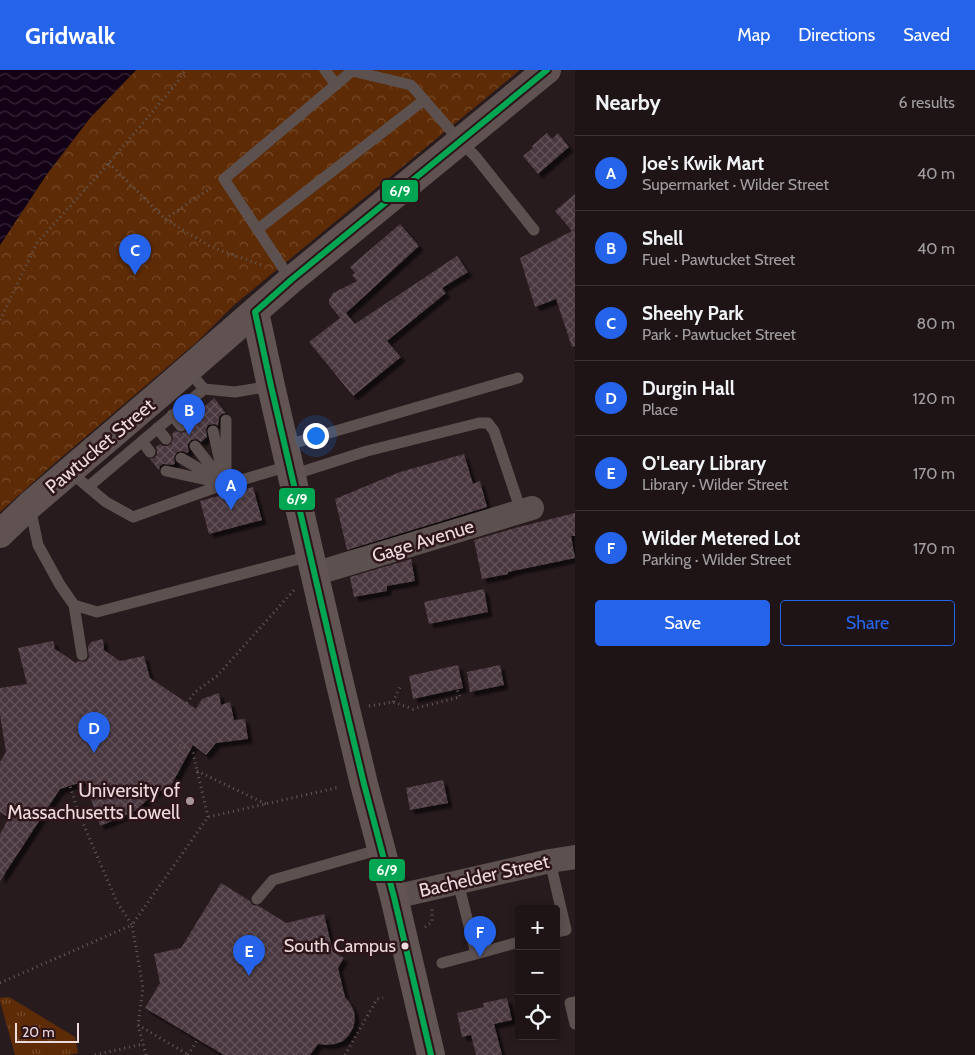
<!DOCTYPE html>
<meta charset="utf-8">
<style>
:root{--surface:#1e1416;--page:#261d1f;--text:#f1f3f6;--muted:#a19ea1;--line:#3c3335;--accent:#2563eb}
body{margin:0;font-family:Cabin,sans-serif;background:var(--page);color:var(--text)}
.controls{position:absolute;right:15px;bottom:15px;display:grid;overflow:hidden;border-radius:5px;box-shadow:0 2px 8px #0003}
.controls button{width:45px;height:45px;display:grid;place-items:center;padding:0;border:0;border-bottom:1px solid var(--line);background:var(--surface);color:var(--text);font:25px sans-serif}
.scale{position:absolute;left:15px;bottom:12px;width:64px;box-sizing:border-box;padding-left:5px;border:2px solid #eddadd;border-top:0;font-size:14px;line-height:18px;white-space:nowrap;color:#eddadd;-webkit-text-stroke:4px #2e151a;paint-order:stroke}
.you{position:absolute;left:315px;top:365px;width:18px;height:18px;margin:-12px;border:4px solid #fff;border-radius:50%;background:#1a73e8;box-shadow:0 0 0 8px #1a73e833}
.badge{display:grid;place-items:center;width:32px;height:32px;border-radius:50%;background:var(--accent);color:#fff;font-size:16px;font-weight:700}
.pin{position:absolute;translate:-50% -41px;filter:drop-shadow(0 1px 2px #0008)}
.pin::after{content:'';position:absolute;top:26px;width:18px;height:15px;background:inherit;clip-path:polygon(0 0,100% 0,50% 100%)}
.list{margin:0;padding:0;list-style:none}
h2{display:flex;justify-content:space-between;align-items:center;height:65px;margin:0;padding:0 20px;font-size:21px}
h2 small{font-size:16px;font-weight:400;color:var(--muted)}
.list li{display:grid;grid-template-columns:32px 1fr auto;gap:15px;align-items:center;box-sizing:border-box;height:75px;padding:0 20px;border-top:1px solid var(--line)}
.list b{display:block;font-size:19px;white-space:nowrap}
.list p{margin:0;font-size:16px;white-space:nowrap;color:var(--muted)}
.list em{font-size:16px;font-style:normal;color:var(--muted)}
.actions{display:flex;gap:10px;padding:15px 20px}
.actions a{flex:1;padding:11px 0;border:1px solid var(--accent);border-radius:5px;text-align:center;font-size:18px;color:var(--accent)}
.actions .main{background:var(--accent);color:#fff}
.icon{flex:none;width:28px;height:28px;fill:none;stroke:currentColor;stroke-width:2;stroke-linecap:round;stroke-linejoin:round}
.map{position:relative;flex:none;width:575px;height:985px;overflow:hidden}
header{display:flex;align-items:center;gap:30px;box-sizing:border-box;height:70px;padding:0 25px;background:var(--accent);color:#fff}
header strong{font-size:24px}
nav{display:flex;gap:28px;margin-inline-start:auto;font-size:18px}
main{display:flex}
aside{flex:1;background:var(--surface)}
.map>svg:first-child{display:block}
.grass{fill:url(#grass-tufts)}
.park{fill:url(#park-crowns)}
.water{fill:url(#water-waves)}
.building{fill:url(#building-cross-hatch);filter:url(#shadow)}
.lines{fill:none;stroke-linecap:round;stroke-linejoin:round}
.path{stroke:#655b5b;stroke-width:3;stroke-dasharray:1 4;stroke-linecap:butt}
.lane{stroke:#5d5150;stroke-width:11}
.street{stroke:#5d5150;stroke-width:24}
.secondary{stroke:#615453;stroke-width:28}
.primary{stroke:#605251;stroke-width:28}
.bus-1-casing{stroke:#2e151a;stroke-width:10}
.bus-1{stroke:#00a651;stroke-width:6}
.poi-dot{fill:#a8979a;stroke:#2e151a;stroke-width:2}
.bus-dot{fill:#eddadd;stroke:#2e151a;stroke-width:2}
.labels{text-anchor:middle;dominant-baseline:central;stroke-width:5;stroke-linejoin:round;paint-order:stroke}
.bus-label{font-size:18px;fill:#eddadd;stroke:#2e151a;text-anchor:end}
.street-label{font-size:19px;fill:#eddadd;stroke:#2e151a}
.poi-label{font-size:19px;fill:#eddadd;stroke:#2e151a;text-anchor:end}
.line-badge{stroke:#2e151a;stroke-width:2}
.badge-label{font-size:14px;text-anchor:middle;font-weight:bold;fill:#fff}
</style>
<header>
<strong>Gridwalk</strong>
<nav><a>Map</a><a>Directions</a><a>Saved</a></nav>
</header>
<main>
<div class="map">
<svg width="575" height="985" viewBox="0 0 575 985">
<defs>
<pattern id="grass-tufts" width="24" height="20" patternUnits="userSpaceOnUse" patternTransform="scale(1.25)"><rect width="24" height="20" fill="#5d2b05"/><path d="M3 7l-1-3M5 7V3M7 7l1-3M15 17l-1-3M17 17v-4M19 17l1-3" fill="none" stroke="#754929"/></pattern>
<pattern id="park-crowns" width="20" height="18" patternUnits="userSpaceOnUse" patternTransform="scale(1.25)"><rect width="20" height="18" fill="#5d2b05"/><path d="M2 6a3 3 0 1 1 6 0M12 15a3 3 0 1 1 6 0" fill="none" stroke="#754929"/></pattern>
<pattern id="water-waves" width="16" height="10" patternUnits="userSpaceOnUse" patternTransform="scale(1.25)"><rect width="16" height="10" fill="#130216"/><path d="M0 5q4-4 8 0t8 0" fill="none" stroke="#362637"/></pattern>
<pattern id="building-cross-hatch" width="8" height="8" patternUnits="userSpaceOnUse" patternTransform="scale(1.25)"><rect width="8" height="8" fill="#49373f"/><path d="M0 0l8 8M0 8l8-8" fill="none" stroke="#64535a"/></pattern>
<filter id="shadow"><feDropShadow dx="4.5" dy="4.5" stdDeviation="1" flood-color="#0009"/></filter>
</defs>
<rect width="100%" height="100%" fill="#281b1e"/>
<path class="grass" d="M9,927L75,967L78,983L69,985H15L0,931V928Z"/>
<path class="park" d="M136,0H520L234,235L198,271L49,398L0,442V175L47,104L90,48Z"/>
<path class="water" d="M0,0H136L90,48L47,104L0,175Z"/>
<path class="building" d="M547,63L552,69L558,63L569,77L538,104L523,86L533,78L532,76Z
M575,124V276L572,277L556,229L535,237L520,188L572,161L555,141Z
M400,154L419,176L346,243L355,254L457,186L468,202L442,218L446,223L387,271L401,287L353,326L309,272L340,248L329,234V230L333,223L357,211L352,205L355,203L350,197Z
M214,328L226,343L222,344L219,347L218,356L215,354L208,355L206,359L207,367L201,372L197,369L191,370L188,374V378L189,381L187,383L182,381L177,382L174,387L175,393L173,395L163,394L160,396L159,400L150,389L154,388L157,385V382L156,377L160,374L163,376H167L171,374L173,368L172,364L175,361L182,363L186,361L188,355L187,351L192,347L199,349L203,347L205,341L204,337Z
M464,384L473,414L480,411L487,437L347,480L335,429L400,402Z
M253,417L262,450L209,464L200,431Z
M575,443V466H571L575,488L508,502V504L482,509L474,470L515,458Z
M411,489L415,511L387,516V521L354,527L350,507Z
M484,519L488,542L429,554L424,532Z
M103,569L104,580L120,591L144,586L150,608L196,639L202,629L219,623L221,635L230,632L234,650L245,649L248,669L216,673L206,685L193,675L168,721H157L135,741L100,756L85,711L60,719L0,811V764L9,748L0,742V692L6,682L0,645V618L27,614L18,578L53,571L55,579L76,593L78,591L83,592L86,591L89,588L88,576L91,572Z
M458,595L463,618L413,629L409,606Z
M500,595L504,615L470,622L467,602Z
M443,710L448,733L410,740L406,718Z
M221,813L250,831L253,835L259,836L286,853L324,844L333,882L344,888L338,898L345,927L350,933L354,941L355,950L353,958L349,965L343,971L335,974L327,975L318,974L310,985H224L145,938L160,913L154,884L181,878Z
M507,928L512,950L494,954L502,985H476L471,965L462,967L457,943L484,937L483,933Z"/>
<g class="lines">
<path class="path" d="M109,93L165,149L211,177L262,195
M165,149L211,118
M0,250L37,173L109,93L176,14L185,0
M393,632L401,615
M187,633L195,622L217,606L294,520
M369,636L393,632L413,639L460,627L457,619
M180,675L193,683L208,747
M197,701L266,734
M425,857L432,852V839
M0,913L132,855L117,832L78,742L70,716
M138,955L189,985
M95,985L143,974
M146,985L138,955L143,918L132,855L208,747L340,717
M188,985L198,969
M345,985L377,929L383,928"/>
<path class="lane" d="M325,0L336,15
M258,159L424,30
M291,210L224,109L352,1L411,15L460,71L475,86L534,160
M204,319L235,322L271,316
M189,331L198,342
M172,345L181,356
M157,358L166,369
M213,361L221,396
M142,371L150,382
M195,376L221,409
M284,376L518,308
M181,388L215,408
M69,401L106,432L133,447L211,419L289,396
M166,401L225,414
M292,405L367,381L479,353H488L494,361L521,441
M226,414V350
M88,417L204,319L188,300
M30,437L38,475L60,515L74,535L97,542L310,486
M74,535L82,585
M550,791L566,860L556,862
M458,812L476,884L519,872
M257,829L273,810L381,779
M442,893L476,884
M575,932L570,933L575,954"/>
<path class="street" d="M314,504L532,438
M394,827L550,791L575,787"/>
<path class="secondary" d="M255,242L271,316L340,614L364,714L394,827L431,985"/>
<path class="primary" d="M0,464L30,435L161,323L291,210L547,0"/>
<defs>
<path id="bus-1" d="M431,985L394,827L364,714L340,614L271,316L255,242L291,210L547,0"/>
</defs>
<use href="#bus-1" class="bus-1-casing"/>
<use href="#bus-1" class="bus-1"/>
</g>
<circle class="poi-dot" cx="190" cy="731" r="5"/>
<circle class="bus-dot" cx="405" cy="876" r="4.5"/>
<g class="labels">
<g class="bus-label">
<text x="396" y="876">South Campus</text>
</g>
<g class="street-label">
<text transform="translate(100 376) rotate(-40)">Pawtucket Street</text>
<text transform="translate(423 471) rotate(-17)">Gage Avenue</text>
<text transform="translate(484 806) rotate(-13)">Bachelder Street</text>
</g>
<g class="poi-label">
<text x="180" y="720">University of<tspan x="180" dy="22">Massachusetts Lowell</tspan></text>
</g>
</g>
<g class="line-badge">
<rect x="381" y="109" width="38" height="24" rx="5" fill="#00a651"/>
<rect x="278" y="417" width="38" height="24" rx="5" fill="#00a651"/>
<rect x="368" y="788" width="38" height="24" rx="5" fill="#00a651"/>
</g>
<g class="badge-label">
<text x="400" y="126">6/9</text>
<text x="297" y="434">6/9</text>
<text x="387" y="805">6/9</text>
</g>
</svg>
<div class="controls">
<button>+</button>
<button>−</button>
<button><svg class="icon" aria-label="locate" viewBox="0 0 24 24"><circle cx="12" cy="12" r="6"/><path d="M12 2v4M12 18v4M2 12h4M18 12h4"/></svg></button>
</div>
<div class="scale">20 m</div>
<div class="you"></div>
<div class="pin badge" style="left:231px;top:440px">A</div>
<div class="pin badge" style="left:189px;top:365px">B</div>
<div class="pin badge" style="left:135px;top:205px">C</div>
<div class="pin badge" style="left:94px;top:683px">D</div>
<div class="pin badge" style="left:249px;top:906px">E</div>
<div class="pin badge" style="left:480px;top:887px">F</div>
</div>
<aside>
<h2>Nearby<small>6 results</small></h2>
<ul class="list">
<li><span class="badge">A</span><div><b>Joe's Kwik Mart</b><p>Supermarket · Wilder Street</p></div><em>40 m</em></li>
<li><span class="badge">B</span><div><b>Shell</b><p>Fuel · Pawtucket Street</p></div><em>40 m</em></li>
<li><span class="badge">C</span><div><b>Sheehy Park</b><p>Park · Pawtucket Street</p></div><em>80 m</em></li>
<li><span class="badge">D</span><div><b>Durgin Hall</b><p>Place</p></div><em>120 m</em></li>
<li><span class="badge">E</span><div><b>O'Leary Library</b><p>Library · Wilder Street</p></div><em>170 m</em></li>
<li><span class="badge">F</span><div><b>Wilder Metered Lot</b><p>Parking · Wilder Street</p></div><em>170 m</em></li>
</ul>
<div class="actions"><a class="main">Save</a><a>Share</a></div>
</aside>
</main>
